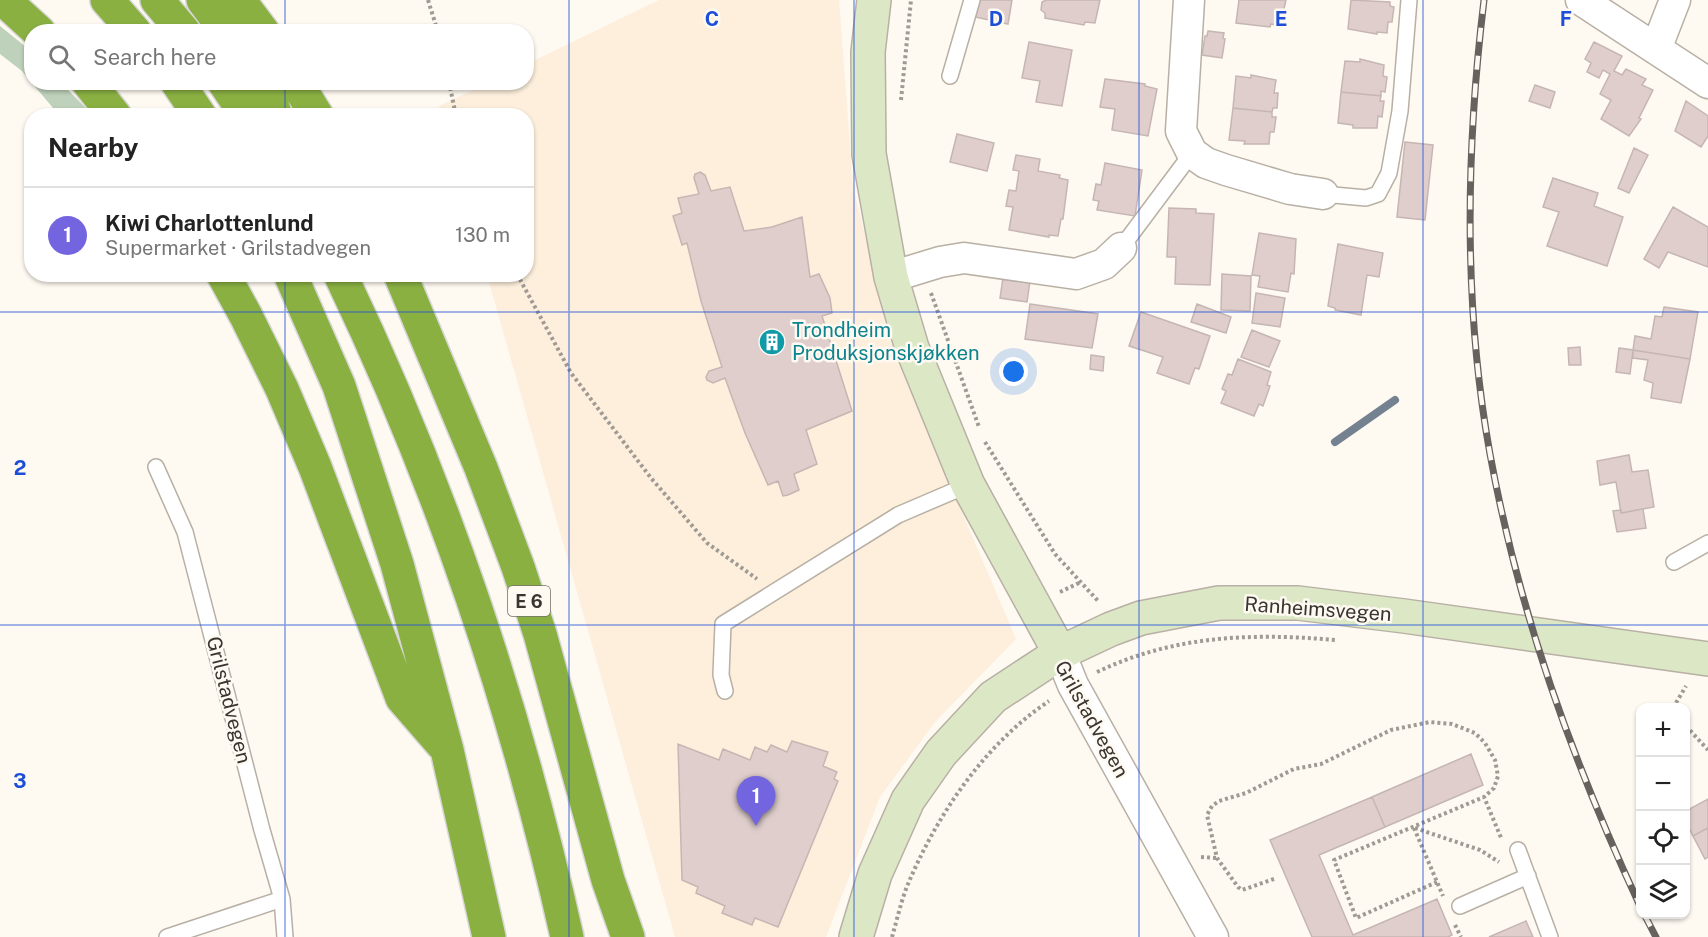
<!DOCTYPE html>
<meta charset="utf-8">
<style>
:root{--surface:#fff;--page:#f6f6f6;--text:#222;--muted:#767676;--line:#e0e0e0;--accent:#7365df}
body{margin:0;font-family:"Public Sans",sans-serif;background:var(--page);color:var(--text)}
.controls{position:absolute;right:18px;bottom:18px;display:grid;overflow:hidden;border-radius:12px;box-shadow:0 2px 4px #0004}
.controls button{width:54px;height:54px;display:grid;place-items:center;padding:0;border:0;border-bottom:2px solid var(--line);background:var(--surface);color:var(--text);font:30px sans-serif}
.you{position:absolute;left:1014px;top:372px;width:21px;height:21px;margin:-15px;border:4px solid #fff;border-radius:50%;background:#1a73e8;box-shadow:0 0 0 9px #1a73e833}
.badge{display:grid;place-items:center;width:39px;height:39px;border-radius:50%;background:var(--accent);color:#fff;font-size:20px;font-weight:700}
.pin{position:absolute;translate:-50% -50px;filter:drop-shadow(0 2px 3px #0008)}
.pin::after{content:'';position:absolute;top:32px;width:21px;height:18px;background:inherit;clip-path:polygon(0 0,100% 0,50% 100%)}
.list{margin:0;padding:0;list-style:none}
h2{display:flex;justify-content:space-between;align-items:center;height:78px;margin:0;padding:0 24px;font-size:26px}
h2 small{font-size:20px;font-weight:400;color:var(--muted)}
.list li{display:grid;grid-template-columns:39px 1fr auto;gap:18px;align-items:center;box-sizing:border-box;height:96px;padding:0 24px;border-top:2px solid var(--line)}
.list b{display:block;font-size:22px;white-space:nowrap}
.list p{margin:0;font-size:20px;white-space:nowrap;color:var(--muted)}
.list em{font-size:20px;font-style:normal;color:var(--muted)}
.icon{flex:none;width:33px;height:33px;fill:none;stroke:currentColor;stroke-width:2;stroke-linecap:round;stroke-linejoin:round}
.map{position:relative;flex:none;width:1708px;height:937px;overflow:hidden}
.search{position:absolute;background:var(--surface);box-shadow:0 2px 4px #0004;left:24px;top:24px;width:510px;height:66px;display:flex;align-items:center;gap:15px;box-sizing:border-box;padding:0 21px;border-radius:24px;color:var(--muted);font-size:22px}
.panel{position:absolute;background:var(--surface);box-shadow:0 2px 4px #0004;left:24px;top:108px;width:510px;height:174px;border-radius:24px}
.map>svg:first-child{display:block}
.built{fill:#fdefdc}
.green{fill:#bed1ba}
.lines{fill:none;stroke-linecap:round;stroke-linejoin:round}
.stream{stroke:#738191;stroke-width:8}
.building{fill:#dfcecc;stroke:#c6b6b3;stroke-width:1.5}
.lane-casing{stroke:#b8b0a4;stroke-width:18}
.street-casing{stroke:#b8b0a4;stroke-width:33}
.secondary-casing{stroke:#b8b0a4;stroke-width:36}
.highway-casing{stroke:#d7d7d6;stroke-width:36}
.path{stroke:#9f9a94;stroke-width:4;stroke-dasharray:3 3;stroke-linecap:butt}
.lane{stroke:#fff;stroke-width:15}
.street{stroke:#fff;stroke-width:30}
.secondary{stroke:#dce7c6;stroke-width:33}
.highway{stroke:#8ab042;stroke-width:33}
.rail-casing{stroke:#67625d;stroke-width:7}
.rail{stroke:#fef9f1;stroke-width:4.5;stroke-dasharray:14;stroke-linecap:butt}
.grid{fill:none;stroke:#1d4ed8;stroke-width:1.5;stroke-opacity:0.55}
.labels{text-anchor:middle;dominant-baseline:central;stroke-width:5;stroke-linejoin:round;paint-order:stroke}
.shield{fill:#fef9f1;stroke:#74706a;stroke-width:1.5}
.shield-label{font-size:18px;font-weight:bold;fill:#393530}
.culture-label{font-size:20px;fill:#0d838f;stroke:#fef9f1;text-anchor:start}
.street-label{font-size:20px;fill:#393530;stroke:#fef9f1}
.grid-label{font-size:20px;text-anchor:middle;font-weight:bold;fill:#1d4ed8;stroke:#fef9f1;stroke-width:5;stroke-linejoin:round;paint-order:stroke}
</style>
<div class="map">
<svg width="1708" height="937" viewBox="0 0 1708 937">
<rect width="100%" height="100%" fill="#fef9f1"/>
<path class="built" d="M659,0H839L853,186L893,350L1016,639L935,722L880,797L826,937H675L487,275L526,274V116L441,115L439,106L488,83L526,82L527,64Z"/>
<path class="green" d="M0,26L31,51V82L22,71L0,54Z
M32,83H61L93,115H59Z"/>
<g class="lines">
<path class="stream" d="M1335,442L1395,400"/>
</g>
<path class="building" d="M979,0H1012L1008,24L975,17Z
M1046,0H1100L1095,23L1085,22L1084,25L1045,18V13L1041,10L1042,2Z
M1239,0H1286L1280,26L1271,24L1270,27L1236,23Z
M1351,0L1390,2V6L1394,7L1392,22H1388L1387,33L1377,32V34L1348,29Z
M1208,31L1224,33L1223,38L1225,39L1222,58L1202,55L1205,36H1207Z
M1029,42L1072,50L1062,106L1036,102L1040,81L1022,78Z
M1594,42L1622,56L1614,71L1622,75L1626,69L1646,79L1642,85L1653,90L1639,118L1641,119L1629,136L1601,119L1611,100L1600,94L1610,74L1603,70L1599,78L1587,72L1591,63L1585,59Z
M1360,59L1384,65L1383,76L1387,77L1385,92L1381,91V96L1341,92L1345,61L1360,62Z
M1251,75L1276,80L1274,93H1278L1277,108H1273L1272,112L1233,108L1236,76L1251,78Z
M1105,79L1145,84V86L1157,89L1148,136L1112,130L1115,109L1100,107Z
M1535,85L1555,92L1550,108L1529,101Z
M1341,92L1381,96L1380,101H1384L1382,117L1378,116L1377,128H1353V125L1338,123Z
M1686,101L1708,116V136L1701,147L1675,131Z
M1233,108L1272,112V117H1276L1274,132H1270L1269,144H1244L1245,141L1229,140Z
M957,134L994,143L987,171L950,162Z
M1405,142L1433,145L1425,220L1397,217Z
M1634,148L1648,155L1629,193L1618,188Z
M1016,155L1040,159L1038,171L1060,175L1059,178L1068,180L1063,219H1061L1058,236L1049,235V237L1009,230L1013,207L1006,206L1009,190L1016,191L1019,171L1013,170Z
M1105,163L1142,170L1135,216L1097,210L1099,201L1093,200L1096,184L1101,185Z
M700,172L705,175L711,191L730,187L744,231L772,227L802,217L810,277L819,274L830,298L832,313L822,316L852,411L806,430L817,464L794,474L799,490L788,495L783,496L778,481L768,485L745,433L725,378L713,383L707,380L706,377L709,371L722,367L701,301L687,243L682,245L673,216L682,213L678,198L699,194L694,178L695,174Z
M1553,178L1598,193L1594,206L1623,217L1607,266L1547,246L1559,212L1543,207Z
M1673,207L1708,227V267L1668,252L1659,268L1644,259Z
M1169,208L1196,209V213L1214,214L1210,285L1175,284L1176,257H1167Z
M1259,233L1296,239L1294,274L1291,273L1288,292L1258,287L1260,276L1252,275Z
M1338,244L1383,253L1379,277L1367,275L1361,315L1335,310V308L1328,306Z
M1222,274L1251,276L1250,311L1221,310Z
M1003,278L1030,281L1027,302L1000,298Z
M1256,293L1285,298L1280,327L1252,323Z
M1030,304L1098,314L1092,348L1025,339Z
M1197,304L1231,317L1226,333L1191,322Z
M1664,307L1698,312L1690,359L1633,350L1635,336L1651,339L1655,316L1662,317Z
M1141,312L1210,336L1199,369L1195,368L1189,384L1157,373L1163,357L1129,346Z
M1252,330L1280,341L1269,367L1241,357Z
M1580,347L1581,365H1569L1568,348Z
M1619,348L1633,350L1630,374L1616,372Z
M1633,350L1690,359L1681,403L1651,398L1653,383L1644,380L1648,360L1633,358Z
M1091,355L1104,357L1103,371L1090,369Z
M1238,359L1271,372L1267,385L1270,386L1263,406L1259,404L1254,416L1221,403L1226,391L1222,389L1228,374L1232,375Z
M1629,455L1632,472L1648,470L1654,507L1621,513L1616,482L1600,485L1597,461Z
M1643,509L1646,528L1617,532L1613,511L1621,510V513Z
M792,741L828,752L823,766L837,772L834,779L838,781L778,927L755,918L752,925L722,913L725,906L696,893L698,887L682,880L678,744L719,760L723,749L750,760L755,747L767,752L771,745L787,752Z
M1471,754L1483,785L1385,827L1372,797Z
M1372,797L1385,827L1319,855L1353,935L1437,899L1452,935L1448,937H1312L1270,840Z
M1708,799V828L1693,836L1686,822V811Z
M1708,828V857L1705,859L1693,836Z
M1526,921L1533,937H1489Z"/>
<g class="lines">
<defs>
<path id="lane" d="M950,76L972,0
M1323,194L1366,198L1378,194L1389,173L1400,111L1409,0
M1121,248L1192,153
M156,467L185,532L262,830L282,899L285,937
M1674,562L1708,543
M725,691L721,675L723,624L898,515L968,485
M1518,850L1550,937
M1460,906L1528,876
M167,937L282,899"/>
<path id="street" d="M1189,0L1181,131L1192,153L1206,163L1226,170L1290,189L1323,194
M1581,0L1708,83
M1656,49L1675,0
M891,277L940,262L964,258L1076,274L1104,264L1121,248
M1060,653L1073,685L1213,937"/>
<path id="secondary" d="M874,0L868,52L869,154L891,277L912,348L968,485L1060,653
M856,937L875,874L908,800L941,753L993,697L1060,653L1111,629L1141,618L1219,603H1298L1404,616L1708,659"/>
<path id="highway" d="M4,0L39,32
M107,0L135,32
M157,0L184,32
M203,0L227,32
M239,0L263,32
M88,82L115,116
M177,82L200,116
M224,82L247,116
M264,82L276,116
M296,82L317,116
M223,274L246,316L282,389L315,467L402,698L442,744
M290,274L339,386L397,564L447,750L489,937
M340,274C443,489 515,705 567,937
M400,274L481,468L518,567L540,634L608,880L628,937"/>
</defs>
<use href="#lane" class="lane-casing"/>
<use href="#street" class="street-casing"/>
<use href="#secondary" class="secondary-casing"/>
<use href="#highway" class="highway-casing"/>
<path class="path" d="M428,0L438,32
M449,82L456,116
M901,100L911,0
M517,274L571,373L651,478L707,543L757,579
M931,293L979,427
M985,442L1055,554L1099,602
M1060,592L1081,582
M1097,672C1175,635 1251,633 1336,640
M1673,708L1686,686
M1686,726L1708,750
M1414,828L1443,896
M1415,828L1480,850L1499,862
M1201,857L1217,858
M1274,879L1242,890L1238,887L1217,858L1207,815L1212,806L1219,801L1246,793L1294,769L1321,764L1391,730L1430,722L1452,724L1475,733L1485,743L1495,760L1498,776L1494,788L1484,797
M1437,882L1356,918L1334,860L1484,797L1502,840
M1455,925L1461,937
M892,937C897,920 901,901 908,884C938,813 985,744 1049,701"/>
<use href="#lane" class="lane"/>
<use href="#street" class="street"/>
<use href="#secondary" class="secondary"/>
<use href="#highway" class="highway"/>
<defs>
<path id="rail" d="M1484,0C1466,149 1463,305 1490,454C1519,613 1572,760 1640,906
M1644,914L1656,937"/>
</defs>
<use href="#rail" class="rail-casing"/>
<use href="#rail" class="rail"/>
</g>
<path class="grid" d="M285,0V32M569,0V937M854,0V937M1139,0V937M1423,0V937M285,82V116M285,274V937M0,312H1708M0,625H1708"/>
<defs>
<symbol id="building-disc" viewBox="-11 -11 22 22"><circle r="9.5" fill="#0f9aa8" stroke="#fef9f1"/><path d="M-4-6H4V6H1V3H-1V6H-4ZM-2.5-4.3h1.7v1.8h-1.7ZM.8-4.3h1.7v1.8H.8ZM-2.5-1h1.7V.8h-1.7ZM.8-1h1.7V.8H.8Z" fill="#fff"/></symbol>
</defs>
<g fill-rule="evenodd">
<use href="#building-disc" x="757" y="327" width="30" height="30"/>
</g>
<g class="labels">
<rect class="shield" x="508" y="586" width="42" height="30" rx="4.5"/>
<g class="shield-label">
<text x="529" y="601">E 6</text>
</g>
<g class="culture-label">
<text x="792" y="330">Trondheim<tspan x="792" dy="23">Produksjonskjøkken</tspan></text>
</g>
<g class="street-label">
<text transform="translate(1318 609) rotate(4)">Ranheimsvegen</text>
<text transform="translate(229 700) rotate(76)">Grilstadvegen</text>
<text transform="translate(1092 719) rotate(61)">Grilstadvegen</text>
</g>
</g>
<g class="grid-label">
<text x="712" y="26">C</text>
<text x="996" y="26">D</text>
<text x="1281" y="26">E</text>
<text x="1566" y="26">F</text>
<text x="20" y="475">2</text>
<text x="20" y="788">3</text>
</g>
</svg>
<div class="controls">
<button>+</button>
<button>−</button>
<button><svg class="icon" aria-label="locate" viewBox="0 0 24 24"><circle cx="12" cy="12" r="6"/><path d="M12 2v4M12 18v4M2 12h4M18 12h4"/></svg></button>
<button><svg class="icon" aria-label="layers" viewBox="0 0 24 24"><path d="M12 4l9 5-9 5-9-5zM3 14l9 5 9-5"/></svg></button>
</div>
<div class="you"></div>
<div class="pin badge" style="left:756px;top:826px">1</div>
<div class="search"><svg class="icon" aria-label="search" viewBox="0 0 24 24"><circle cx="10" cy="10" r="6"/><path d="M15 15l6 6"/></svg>Search here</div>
<section class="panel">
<h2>Nearby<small></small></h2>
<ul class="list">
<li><span class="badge">1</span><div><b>Kiwi Charlottenlund</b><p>Supermarket · Grilstadvegen</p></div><em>130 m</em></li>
</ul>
</section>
</div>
